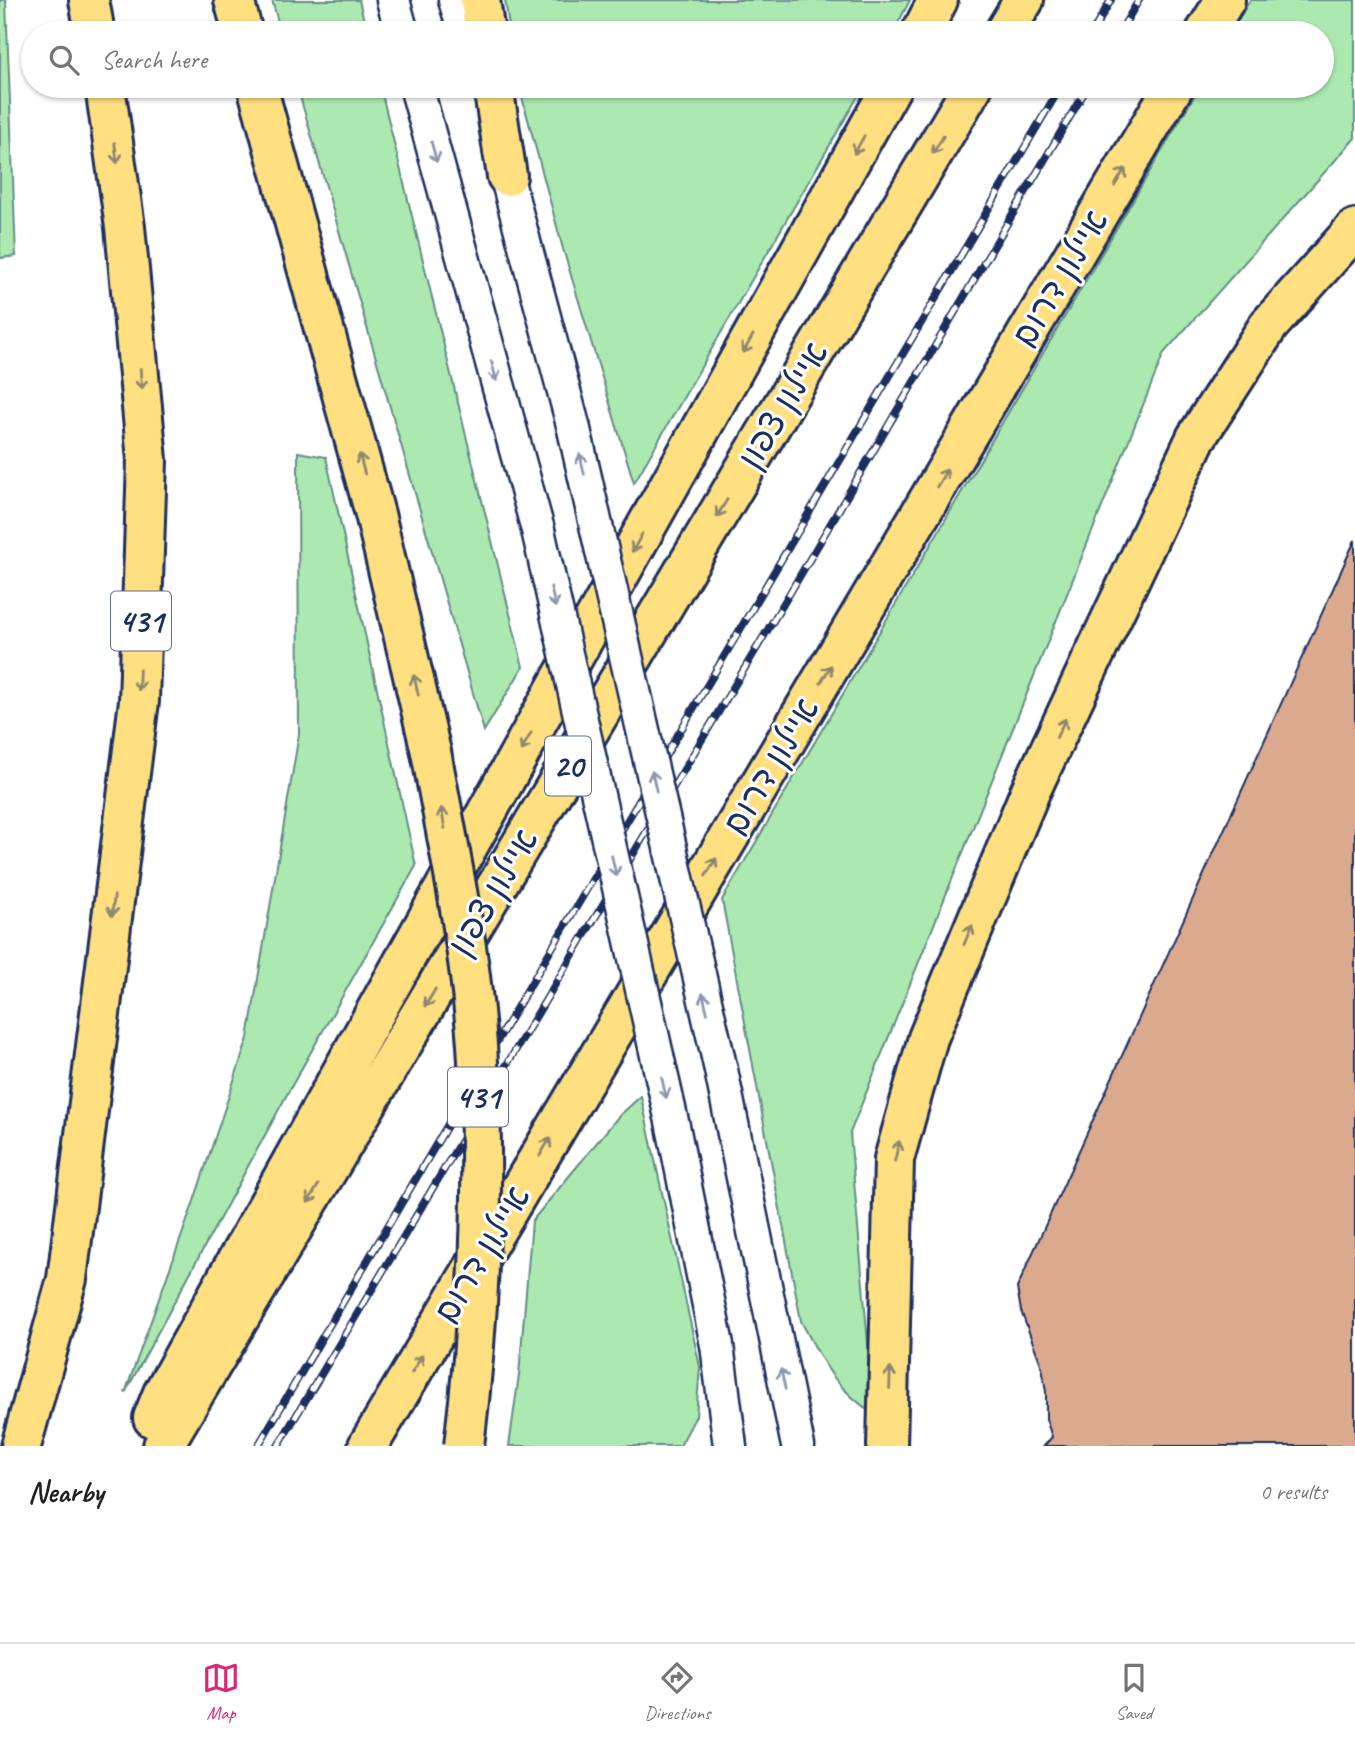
<!DOCTYPE html>
<meta charset="utf-8">
<style>
:root{--surface:#fff;--page:#f2f2f2;--text:#202124;--muted:#757577;--line:#e0e0e0;--accent:#db2777}
body{margin:0;font-family:Caveat,"Playpen Sans Hebrew",sans-serif;background:var(--page);color:var(--text)}
.list{margin:0;padding:0;list-style:none}
h2{display:flex;justify-content:space-between;align-items:center;height:91px;margin:0;padding:0 28px;font-size:30px}
h2 small{font-size:23px;font-weight:400;color:var(--muted)}
.icon{flex:none;width:38px;height:38px;fill:none;stroke:currentColor;stroke-width:2;stroke-linecap:round;stroke-linejoin:round}
.map{position:relative;flex:none;width:1355px;height:1446px;overflow:hidden}
.search{position:absolute;background:var(--surface);box-shadow:0 2px 5px #0004;left:21px;right:21px;top:21px;height:77px;display:flex;align-items:center;gap:18px;box-sizing:border-box;padding:0 24px;border-radius:38px;color:var(--muted);font-size:26px}
.sheet{height:196px;background:var(--surface)}
nav{display:flex;justify-content:space-around;align-items:center;box-sizing:border-box;height:98px;border-top:2px solid var(--line);background:var(--surface);font-size:19px;color:var(--muted)}
nav a{display:grid;justify-items:center;gap:4px}
nav .on{color:var(--accent)}
.map>svg:first-child{display:block}
.green{fill:#ace9b0;stroke:#648c87;stroke-width:2}
.building{fill:#dba98e;stroke:#1b2f5e;stroke-width:2}
.lines{fill:none;stroke-linecap:round;stroke-linejoin:round}
.tertiary-casing{stroke:#1b2f5e;stroke-width:37}
.motorway-casing{stroke:#1b2f5e;stroke-width:44}
.tertiary{stroke:#fff;stroke-width:32}
.motorway{stroke:#ffdf80;stroke-width:38}
.rail-casing{stroke:#1b2f5e;stroke-width:8}
.rail{stroke:#fff;stroke-width:5;stroke-dasharray:16;stroke-linecap:butt}
.tertiary-bridge-casing{stroke:#1b2f5e;stroke-width:37;stroke-linecap:butt}
.motorway-bridge-casing{stroke:#1b2f5e;stroke-width:44;stroke-linecap:butt}
.tertiary-bridge{stroke:#fff;stroke-width:32}
.motorway-bridge{stroke:#ffdf80;stroke-width:38}
.oneway{stroke:#8d876f}
.oneway2{stroke:#8d97ae}
.labels{text-anchor:middle;dominant-baseline:central;stroke-width:6;stroke-linejoin:round;paint-order:stroke}
.shield{fill:#fff;stroke:#5f6d8e;stroke-width:2}
.shield-label{font-size:33px;font-weight:bold;fill:#1b2f5e}
.street-label{font-size:35px;fill:#1b2f5e;stroke:#fff}
</style>
<div class="map">
<svg width="1355" height="1446" viewBox="0 0 1355 1446">
<rect width="100%" height="100%" fill="#fff"/>
<filter id="ink" filterUnits="userSpaceOnUse"><feTurbulence type="fractalNoise" baseFrequency=".0143" numOctaves="2"/><feDisplacementMap in="SourceGraphic" scale="14" xChannelSelector="R" yChannelSelector="G"/><feConvolveMatrix kernelMatrix="1 2 1 2 8 2 1 2 1" color-interpolation-filters="sRGB"/></filter>
<g filter="url(#ink)">
<path class="green" d="M0,0H6L16,256L0,258Z
M272,0H359L367,33H281Z
M505,0H910L893,33H510Z
M1250,0H1355V138L1164,353L850,1133L874,1414C834,1387 823,1363 801,1321L722,900L1200,86H1322V33H1230Z
M297,86H380L523,667L484,731Z
M519,86H864L634,483L563,249Z
M298,452L326,457L416,866L290,1089L125,1393L192,1207L248,1038L299,734Z
M641,1096L700,1367L696,1416L680,1446H509L519,1375L532,1221L618,1117Z"/>
<path class="building" d="M1355,540V1446H1044L1052,1437L1046,1419V1392L1042,1367L1021,1311L1017,1288Z"/>
<g class="lines">
<defs>
<path id="tertiary" d="M393,0L402,33
M455,0L465,33
M416,86L538,530
M500,152L573,425
M721,1070L798,1446
M673,1126L717,1345L730,1446"/>
<path id="motorway" d="M89,0L95,33
M234,0L243,33
M480,0L485,33
M921,33L938,0
M1004,33L1024,0
M1205,33L1225,0
M257,86L375,514L431,752
M493,86L507,176
M153,1418L163,1393L892,86
M21,1446L67,1279L139,701L147,460L125,227L105,86
M163,1446L973,86
M368,1446L1174,86
M887,1446L894,1159L928,1038L1030,792L1196,438L1269,325L1355,229"/>
</defs>
<use href="#tertiary" class="tertiary-casing"/>
<use href="#motorway" class="motorway-casing"/>
<use href="#tertiary" class="tertiary"/>
<use href="#motorway" class="motorway"/>
<defs>
<path id="rail" d="M1092,33L1111,0
M1119,33L1139,0
M258,1446L1061,86
M278,1446L788,596L1088,86"/>
</defs>
<use href="#rail" class="rail-casing"/>
<use href="#rail" class="rail"/>
<defs>
<path id="tertiary-bridge" d="M573,425L721,1070
M538,530L673,1126"/>
<path id="motorway-bridge" d="M431,752C449,848 470,946 477,1045C486,1178 480,1313 464,1446"/>
</defs>
<use href="#tertiary-bridge" class="tertiary-bridge-casing"/>
<use href="#motorway-bridge" class="motorway-bridge-casing"/>
<use href="#tertiary-bridge" class="tertiary-bridge"/>
<use href="#motorway-bridge" class="motorway-bridge"/>
</g>
<defs><path id="oneway-shaft" d="M-6 0H5M1.5-3L5.5 0L1.5 3" fill="none" stroke-width="1.6" stroke-linecap="round" stroke-linejoin="round" transform="scale(1.75)"/></defs>
<g class="oneway">
<use href="#oneway-shaft" transform="translate(859 145) rotate(119)"/>
<use href="#oneway-shaft" transform="translate(938 145) rotate(121)"/>
<use href="#oneway-shaft" transform="translate(116 153) rotate(83)"/>
<use href="#oneway-shaft" transform="translate(1120 177) rotate(-59)"/>
<use href="#oneway-shaft" transform="translate(748 344) rotate(119)"/>
<use href="#oneway-shaft" transform="translate(141 379) rotate(86)"/>
<use href="#oneway-shaft" transform="translate(362 464) rotate(-105)"/>
<use href="#oneway-shaft" transform="translate(942 478) rotate(-59)"/>
<use href="#oneway-shaft" transform="translate(722 508) rotate(121)"/>
<use href="#oneway-shaft" transform="translate(637 543) rotate(119)"/>
<use href="#oneway-shaft" transform="translate(826 674) rotate(-59)"/>
<use href="#oneway-shaft" transform="translate(139 680) rotate(92)"/>
<use href="#oneway-shaft" transform="translate(416 685) rotate(-103)"/>
<use href="#oneway-shaft" transform="translate(1061 728) rotate(-64)"/>
<use href="#oneway-shaft" transform="translate(526 742) rotate(119)"/>
<use href="#oneway-shaft" transform="translate(443 818) rotate(-100)"/>
<use href="#oneway-shaft" transform="translate(711 867) rotate(-59)"/>
<use href="#oneway-shaft" transform="translate(113 906) rotate(97)"/>
<use href="#oneway-shaft" transform="translate(968 935) rotate(-67)"/>
<use href="#oneway-shaft" transform="translate(430 998) rotate(121)"/>
<use href="#oneway-shaft" transform="translate(545 1147) rotate(-59)"/>
<use href="#oneway-shaft" transform="translate(897 1151) rotate(-77)"/>
<use href="#oneway-shaft" transform="translate(313 1194) rotate(121)"/>
<use href="#oneway-shaft" transform="translate(417 1364) rotate(-59)"/>
<use href="#oneway-shaft" transform="translate(890 1378) rotate(-88)"/>
</g>
<g class="oneway2">
<use href="#oneway-shaft" transform="translate(434 152) rotate(75)"/>
<use href="#oneway-shaft" transform="translate(494 371) rotate(75)"/>
<use href="#oneway-shaft" transform="translate(582 464) rotate(-103)"/>
<use href="#oneway-shaft" transform="translate(553 597) rotate(77)"/>
<use href="#oneway-shaft" transform="translate(654 781) rotate(-103)"/>
<use href="#oneway-shaft" transform="translate(614 866) rotate(77)"/>
<use href="#oneway-shaft" transform="translate(705 1003) rotate(-103)"/>
<use href="#oneway-shaft" transform="translate(664 1088) rotate(77)"/>
<use href="#oneway-shaft" transform="translate(783 1379) rotate(-102)"/>
</g>
</g>
<g class="labels">
<g class="shield">
<rect x="111" y="591.5" width="60" height="59" rx="5"/>
<rect x="545" y="736.5" width="46" height="59" rx="5"/>
<rect x="448" y="1067.5" width="60" height="59" rx="5"/>
</g>
<g class="shield-label">
<text x="141" y="621">431</text>
<text x="568" y="766">20</text>
<text x="478" y="1097">431</text>
</g>
<g class="street-label">
<text transform="translate(1060 278) rotate(-59)">איילון דרום</text>
<text transform="translate(783 405) rotate(-59)">איילון צפון</text>
<text transform="translate(771 766) rotate(-59)">איילון דרום</text>
<text transform="translate(493 892) rotate(-59)">איילון צפון</text>
<text transform="translate(482 1254) rotate(-59)">איילון דרום</text>
</g>
</g>
</svg>
<div class="search"><svg class="icon" aria-label="search" viewBox="0 0 24 24"><circle cx="10" cy="10" r="6"/><path d="M15 15l6 6"/></svg>Search here</div>
</div>
<section class="sheet">
<h2>Nearby<small>0 results</small></h2>
<ul class="list">
</ul>
</section>
<nav>
<a class="on"><svg class="icon" aria-label="map" viewBox="0 0 24 24"><path d="M3 6l6-2 6 2 6-2v14l-6 2-6-2-6 2zM9 4v14M15 6v14"/></svg>Map</a>
<a><svg class="icon" aria-label="directions" viewBox="0 0 24 24"><path d="M12 3l9 9-9 9-9-9zM9 14v-3h6M13 9l2 2-2 2"/></svg>Directions</a>
<a><svg class="icon" aria-label="saved" viewBox="0 0 24 24"><path d="M7 4h10v16l-5-4-5 4z"/></svg>Saved</a>
</nav>
